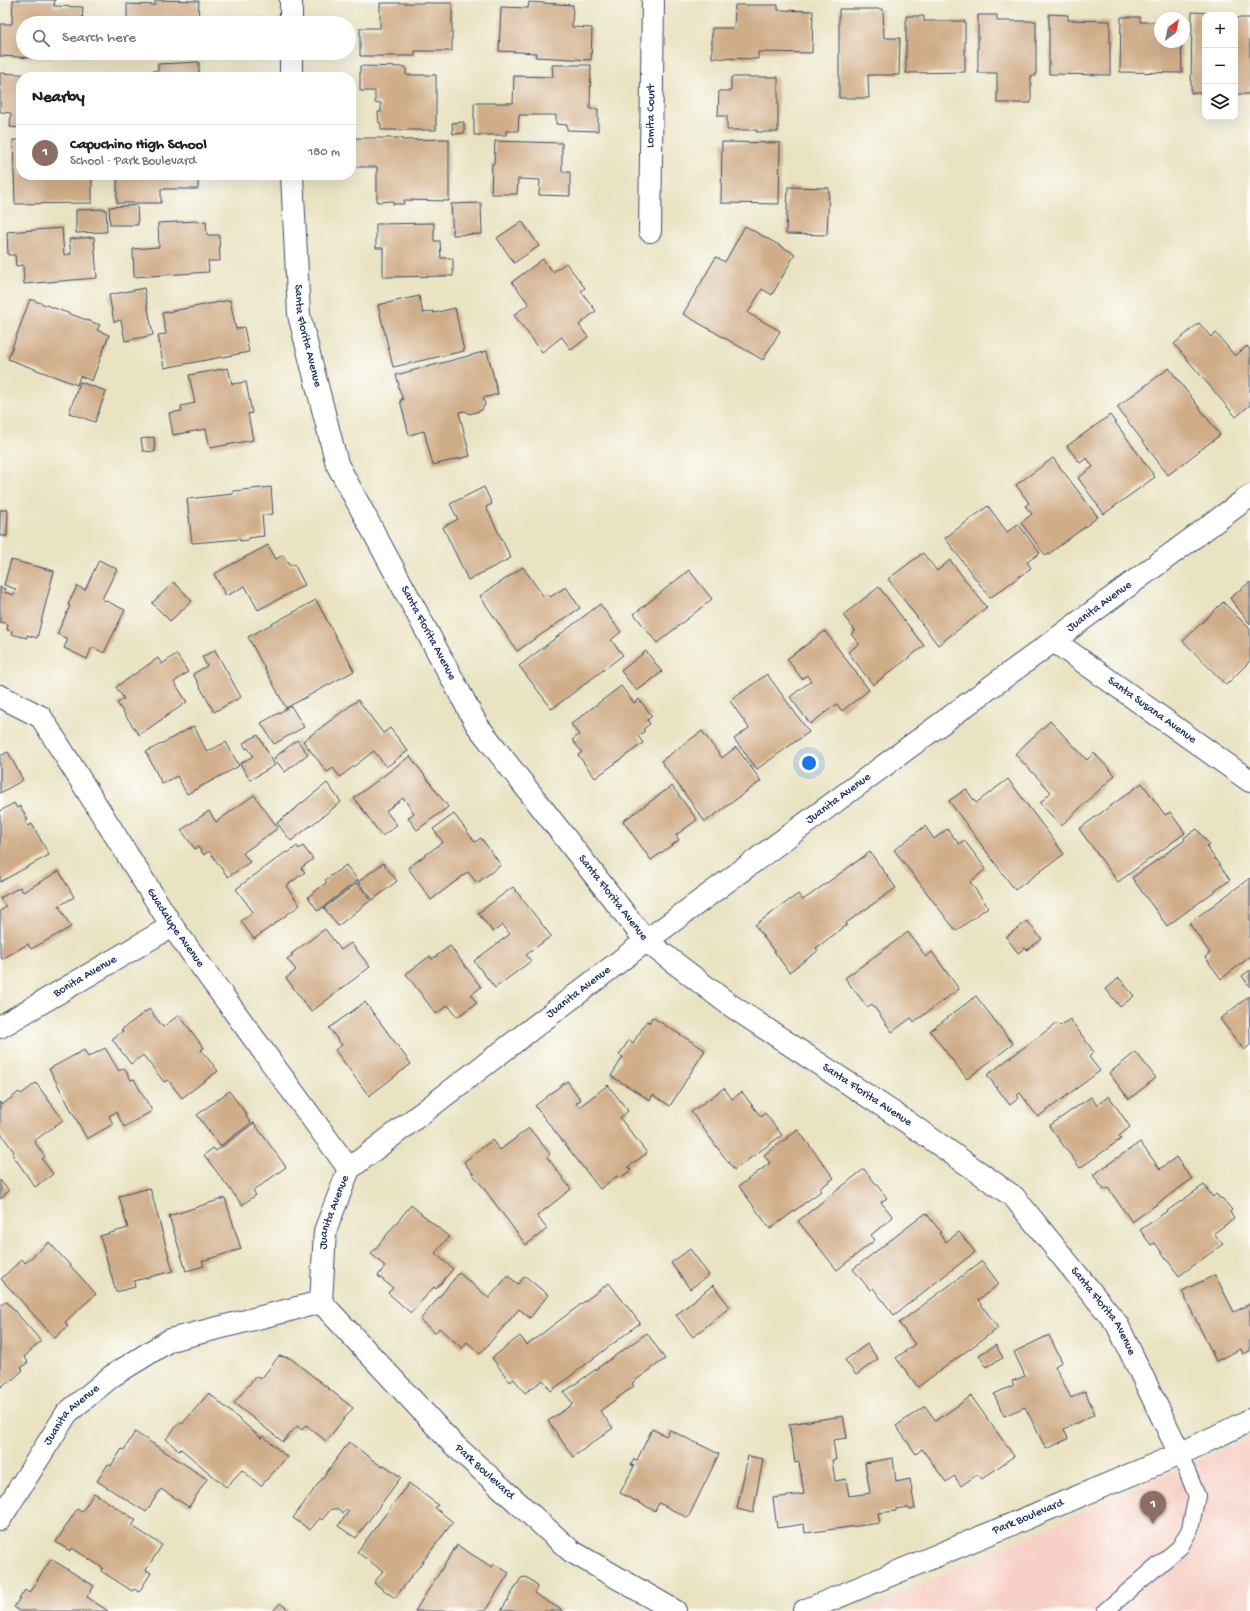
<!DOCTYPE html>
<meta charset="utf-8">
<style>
:root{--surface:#fff;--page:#f6f6f6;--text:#222;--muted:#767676;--line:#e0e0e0;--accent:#b5179e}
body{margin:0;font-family:"Gochi Hand",sans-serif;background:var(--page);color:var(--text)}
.controls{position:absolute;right:12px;top:12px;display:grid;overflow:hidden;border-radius:8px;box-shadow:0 4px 16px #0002}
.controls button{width:36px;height:36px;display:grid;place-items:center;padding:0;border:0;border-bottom:1px solid var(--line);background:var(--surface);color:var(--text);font:20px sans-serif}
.compass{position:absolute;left:1154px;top:12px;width:36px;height:36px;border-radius:50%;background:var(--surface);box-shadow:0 4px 16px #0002;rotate:33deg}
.you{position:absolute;left:809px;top:763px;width:14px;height:14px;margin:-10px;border:3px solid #fff;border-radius:50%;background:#1a73e8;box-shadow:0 0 0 6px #1a73e833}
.badge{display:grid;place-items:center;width:26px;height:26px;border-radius:50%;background:var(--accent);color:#fff;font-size:13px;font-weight:700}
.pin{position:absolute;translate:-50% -33px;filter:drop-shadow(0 1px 2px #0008)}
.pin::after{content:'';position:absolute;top:21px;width:14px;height:12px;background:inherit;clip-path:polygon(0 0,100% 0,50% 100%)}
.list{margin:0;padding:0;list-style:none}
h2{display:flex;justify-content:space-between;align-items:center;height:52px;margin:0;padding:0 16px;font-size:17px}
h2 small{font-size:13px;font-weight:400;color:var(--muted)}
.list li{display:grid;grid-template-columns:26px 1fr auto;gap:12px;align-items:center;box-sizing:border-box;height:56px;padding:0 16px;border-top:1px solid var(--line)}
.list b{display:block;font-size:15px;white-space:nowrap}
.list p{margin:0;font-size:13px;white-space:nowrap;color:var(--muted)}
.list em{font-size:13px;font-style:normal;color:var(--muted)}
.icon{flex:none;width:22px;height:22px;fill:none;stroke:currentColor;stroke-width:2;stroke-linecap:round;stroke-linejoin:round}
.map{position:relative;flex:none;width:1250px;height:1611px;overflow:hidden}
.search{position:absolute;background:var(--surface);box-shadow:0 4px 16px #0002;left:16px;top:16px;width:340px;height:44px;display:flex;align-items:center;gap:10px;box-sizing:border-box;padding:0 14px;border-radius:22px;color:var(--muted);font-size:15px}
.panel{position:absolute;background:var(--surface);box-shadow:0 4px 16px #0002;left:16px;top:72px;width:340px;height:108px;border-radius:16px}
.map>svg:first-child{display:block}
.built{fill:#f7d1c8}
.building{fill:#d0ad89}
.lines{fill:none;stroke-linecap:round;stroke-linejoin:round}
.service-casing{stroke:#3a4a6d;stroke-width:18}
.minor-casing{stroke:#3a4a6d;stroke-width:24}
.service{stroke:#fff;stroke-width:16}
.minor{stroke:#fff;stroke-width:22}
.labels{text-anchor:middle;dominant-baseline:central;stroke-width:3;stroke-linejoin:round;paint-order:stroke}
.street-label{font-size:12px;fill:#1b2f5e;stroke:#fdfcf7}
</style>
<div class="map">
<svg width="1250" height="1611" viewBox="0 0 1250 1611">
<rect width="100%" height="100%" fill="#fdfcf7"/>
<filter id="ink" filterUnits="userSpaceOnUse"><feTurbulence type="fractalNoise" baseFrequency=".025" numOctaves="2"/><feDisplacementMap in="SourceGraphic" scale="8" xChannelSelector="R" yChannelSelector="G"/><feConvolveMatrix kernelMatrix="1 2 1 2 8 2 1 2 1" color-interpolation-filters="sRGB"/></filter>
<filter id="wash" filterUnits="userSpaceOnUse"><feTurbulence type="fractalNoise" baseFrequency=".012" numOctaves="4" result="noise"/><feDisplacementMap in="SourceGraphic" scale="16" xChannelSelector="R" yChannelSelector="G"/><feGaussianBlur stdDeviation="0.9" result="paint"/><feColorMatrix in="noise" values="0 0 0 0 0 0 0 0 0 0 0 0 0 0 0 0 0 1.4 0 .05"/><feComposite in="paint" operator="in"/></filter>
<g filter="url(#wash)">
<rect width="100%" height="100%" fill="#e9e3c2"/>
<path class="built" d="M1250,1437V1611H860Z"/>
<g id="blocks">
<path class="building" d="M13,0H55L54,6L83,7L82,23H23V53H52V59L0,56V24H12Z
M155,0L199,1L198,23H127V4L155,5Z
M529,2L573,5L572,27L592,28L591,60L535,57L536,53L499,51L501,7L528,8Z
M380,3H452V51H415V56H360V28H380Z
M735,5H778V10L813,11L812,53L758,52V59L712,58V28H734Z
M839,9H883L884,38H900L899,75H868L869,98H839Z
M1192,12L1212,13V15H1205V93H1191Z
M1049,14L1068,15V20L1110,21V75L1049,74Z
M978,15H997V21H1036V76H1031V103H997V73H978Z
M906,16H924V21H965V72L906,73Z
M1121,17H1140V22H1160V42H1181L1182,73L1120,72Z
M1235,18H1250V94H1235Z
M126,53H219V57L126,54Z
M199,62V77H152V71H158V64Z
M552,65H591L590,109H598V131L567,130V125L556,124V115H519L518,131H506V135H474V103H513L514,76L553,77Z
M360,66L406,67V75H436V130H381V123H379L378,112H381V103H375V91H360Z
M0,73L55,76V77H21V128L10,127L11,113L0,112Z
M731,77H778V132H756L757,130H727V116H718L719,91H731Z
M464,122V133L453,134L452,123Z
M351,138H402V140L449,139V201L404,200V204H393V201L377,202V167H351Z
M13,140H21V175H92V203L15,204Z
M495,141L562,143V172H570V196L539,195L540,180L518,179L517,194H491L492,164H494Z
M722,142L780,143L779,204L721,203Z
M117,175H198V189H161V203H117Z
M788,187L829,188L827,235L786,234Z
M481,203L482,234L453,235L451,204Z
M137,205L138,225H110L109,207Z
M106,209L107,232L76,233V210Z
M198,221V222L206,221L207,235H219L220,261H208L209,272L134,277L133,249L159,247L158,223Z
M522,221L539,246L514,263L497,238Z
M434,223V241H440L441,258H453V276L383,277V248H376V224Z
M745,226L795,254L772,295L762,289L748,313L780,331L763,360L683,314L716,257L725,262Z
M62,228L64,255L71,254L69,239L94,237L97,278L24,284L23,265L16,266L15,255H8L7,232Z
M543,259L553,272L566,263L585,288L581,291L596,311L579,325L588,337L571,350L562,337L542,352L514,315L529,304L512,282Z
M144,288L153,335L125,341L121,320L114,322L109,295Z
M419,296L423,313L433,311L434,313L455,308L464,351L393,367L378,305Z
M30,299L100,325L97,330L109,335L92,381L80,376L77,385L8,359Z
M230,300L236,329L244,327L249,352L164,368L158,335L166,334L162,313Z
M1199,323L1211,337L1216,333L1235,356L1247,346L1250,350V405L1236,417L1174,344Z
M487,351L498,394L483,398L485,404L482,410L470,414L465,411L459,412L470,456L433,465L424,431L409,435L400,400H403L398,386L399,385L396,375Z
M228,368L232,384L246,382L252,413L248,414L253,440L210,448L206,429L173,435L169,413L182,411L181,406L195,403L189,375Z
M1169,368L1220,435L1168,475L1117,407Z
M80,382L106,391L95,422L69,413Z
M1110,415L1155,477L1104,514L1078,478L1093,467L1087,458L1080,463L1067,446Z
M154,437L155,452L143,451L141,439Z
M1053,458L1098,517L1046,556L1021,523L1032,514L1025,506L1029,503L1016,485Z
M271,487L273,514L262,515L264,536L248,538V540L240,541V539L192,543L187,499L233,494V491Z
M484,487L492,504L486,507L511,558L468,580L443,527L458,519L450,504Z
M988,506L1007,532L1018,524L1040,553L1027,562L1031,568L990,598L945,538Z
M0,510H8L7,536H0Z
M268,545L276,559L283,555L290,566L294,564L305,585L258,610L245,586L226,596L214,574Z
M923,553L937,571L950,560L987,608L938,645L888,579Z
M11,560L54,571L37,638L27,635V638L11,634L12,631L7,630L8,624L0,622V587L5,589L4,592L14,595L16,589L4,585Z
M99,560L117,569L102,599L125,610L104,653L92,647L87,659L64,648L68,639L57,634L70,606L68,605L77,586L85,590Z
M523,567L543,596L547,593L550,597L566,587L580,608L517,651L480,596Z
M689,570L712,599L657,643L634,614Z
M174,582L192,601L170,621L152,603Z
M1250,582V624L1230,598Z
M879,587L924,646L873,685L848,652L859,644L851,634L855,631L843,615Z
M316,600L354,671L286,708L248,637Z
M1223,602L1250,629V661L1226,685L1183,641Z
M600,604L621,632L611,640L623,655L552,709L519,666Z
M825,631L869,690L842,711L837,704L810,724L790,697L811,681L807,675L802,679L787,659Z
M215,650L241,697L214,712L193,674L207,666L202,657Z
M646,651L662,672L637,691L621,671Z
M176,654L188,672L174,682L187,702L139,735L117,703L124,699L116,687L158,658L162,664Z
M767,674L809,732L757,769L734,739L749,728L730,701Z
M621,686L634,703L639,699L652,716L647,720L650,724L643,729L645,731L638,736L643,743L595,778L578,755L582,752L572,740L579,735L571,724Z
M358,700L383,733L390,728L408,751L386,767L374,751L340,777L333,768L327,772L303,741Z
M291,706L304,727L274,744L261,723Z
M1050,721L1087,760L1094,753L1115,775L1061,826L1040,803L1051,792L1015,754Z
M194,726L207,752L226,742L239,766L187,794L177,776L162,784L146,752Z
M702,731L722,758L736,747L761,781L705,822L661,761Z
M258,735L275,765L250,780L240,764L253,756L248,748L246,749L243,743Z
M297,740L308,754L285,772L274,758Z
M8,752L23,780L0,793V756Z
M410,756L448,807L417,830L408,818L414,813L403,798L386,811L397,825L382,836L354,798Z
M1008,779L1064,854L1015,890L949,801L966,789L976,803Z
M327,783L341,802L291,841L277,823Z
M1142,783L1165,815L1170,812L1185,833L1118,882L1079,829Z
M672,786L697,820L676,835L679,840L651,860L623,821Z
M254,795L278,828L243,853L250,862L228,877L209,851L204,855L198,847L195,849L181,830L209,811L216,822Z
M14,803L17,808L20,806L28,820L25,821L28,826L32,824L49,855L0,882V811Z
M454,814L475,842L481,838L501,865L477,883L468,872L431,900L408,868L443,842L433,829Z
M925,826L934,839L947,829L959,844L964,840L986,869L970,882L988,907L956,931L894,850Z
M1197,829L1209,844L1206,846L1230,880L1167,926L1132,878L1185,840L1184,838Z
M297,846L299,849L303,846L313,859L301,868L305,872L286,886L300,905L254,939L241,921L253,912L236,889L286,852L288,853Z
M870,852L896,888L846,923L847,925L816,948L818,951L789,972L755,925L798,894L803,900Z
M383,863L397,881L373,900L358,882Z
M346,865L358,880L318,911L308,897L327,882L325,880Z
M59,871L74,897L59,906L71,927L31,949L28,944L2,959L0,955V911L6,907L0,898L20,887L23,892Z
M1250,878V957L1221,979L1205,957L1210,953L1189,923Z
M357,883L371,900L338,926L324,908Z
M513,887L551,936L526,955L531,961L495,988L474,961L510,934L503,925L493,932L478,913Z
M1027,921L1042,939L1027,950L1025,948L1018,953L1006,937Z
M325,929L341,950L351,943L370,967L311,1012L286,978L296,970L287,959L293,955L291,954Z
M908,932L926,957L932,952L959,989L914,1022L911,1018L892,1032L872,1004L867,1007L845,978Z
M450,946L481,987L471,995L477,1003L457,1017L448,1005L436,1014L406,974L430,956L432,959Z
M1250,970V987L1242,976Z
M1119,978L1134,996L1120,1007L1106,989Z
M976,996L1013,1044L967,1079L930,1031Z
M1249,996L1250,1045L1244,1050L1220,1019Z
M365,1002L411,1064L369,1096L335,1050L342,1045L329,1028Z
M149,1009L163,1027L179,1015L204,1048L201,1050L218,1071L182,1098L168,1080L164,1082L143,1055L131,1064L112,1039L123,1031L121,1030Z
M652,1017L705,1050L670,1106L653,1095L650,1100L611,1076L623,1057L619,1055L629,1040L633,1043L647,1021L649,1023Z
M1070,1019L1094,1052L1089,1057L1100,1071L1038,1117L1020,1093L1017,1095L1019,1098L1010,1105L987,1075L1057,1023L1060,1026Z
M105,1048L119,1071L124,1068L131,1080L134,1079L152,1111L124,1127L116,1112L109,1116L113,1124L87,1139L49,1069L84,1050L88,1057Z
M1136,1052L1156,1078L1129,1099L1109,1073Z
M567,1081L581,1100L576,1103L579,1107L608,1085L628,1111L620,1118L647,1153L628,1167L631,1170L619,1179L617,1176L600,1189L535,1106Z
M36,1083L63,1120L34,1141L45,1157L42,1159L53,1174L35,1187L12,1154L14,1152L0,1132V1102L2,1105L19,1092L21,1094Z
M724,1088L732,1099L742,1092L761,1117L765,1113L782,1135L734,1170L691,1112Z
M229,1091L247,1115L246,1117L251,1123L220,1146L197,1115Z
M1109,1096L1130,1127L1119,1136L1121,1139L1080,1168L1049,1126L1091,1097L1097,1105Z
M254,1123L286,1167L253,1191L256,1195L242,1205L204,1155L213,1148L216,1151Z
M529,1128L550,1154L547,1157L571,1189L537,1216L547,1229L526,1245L464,1162L492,1140L500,1150Z
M798,1130L834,1178L819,1189L821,1191L770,1229L739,1186L770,1163L764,1155Z
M1140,1142L1160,1169L1176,1157L1192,1179L1132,1222L1108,1188L1104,1190L1093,1175Z
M864,1169L887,1198L881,1202L893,1217L871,1235L875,1240L837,1270L798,1221Z
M0,1180L9,1191L0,1199Z
M1204,1185L1213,1197L1216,1194L1221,1199L1222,1198L1232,1210L1230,1212L1234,1219L1214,1233L1223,1244L1179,1276L1155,1243L1151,1245L1140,1230Z
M150,1188L173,1271L134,1281L135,1287L116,1292L100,1236L128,1228L119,1196Z
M225,1198L241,1249L202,1261L204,1266L186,1271L169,1216Z
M411,1205L449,1237L435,1253L453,1269L436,1289L434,1287L411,1313L388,1293L393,1288L378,1276L385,1266L371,1254Z
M926,1213L941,1232L939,1233L946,1242L959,1232L975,1252L894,1315L873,1288L870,1290L853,1269Z
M49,1242L96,1294L65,1322L68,1326L55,1338L1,1279L22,1259L25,1263Z
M690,1249L709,1275L690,1289L671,1263Z
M982,1261L999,1284L978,1300L998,1328L918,1387L896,1358L915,1344L899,1323Z
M459,1273L489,1298L508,1276L518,1284L525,1276L548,1295L530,1318L519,1309L480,1354L467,1342L462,1348L439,1328L435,1333L420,1320Z
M1215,1275L1234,1312L1250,1304V1351L1243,1354L1241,1349L1216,1361L1182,1291Z
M609,1283L640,1323L551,1391L543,1380L525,1393L514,1379L510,1382L492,1358L520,1336L527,1345Z
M713,1285L730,1307L693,1337L676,1315Z
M6,1301L41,1341L24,1357L28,1362L21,1368L23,1370L9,1383L7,1382L1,1387L0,1386V1306Z
M647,1333L665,1359L632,1383L634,1386L600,1411L613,1428L573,1457L548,1421L573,1404L564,1392Z
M1049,1335L1062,1362L1055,1366L1071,1398L1085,1391L1095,1414L1064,1429L1068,1439L1046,1449L1025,1407L1004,1416L994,1394L1014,1385L1012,1381L1025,1376L1014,1352Z
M867,1344L878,1359L856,1375L845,1360Z
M996,1345L1003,1358L986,1367L979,1355Z
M279,1356L290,1358L353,1408L326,1441L306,1425L302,1430L297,1426L283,1442L234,1403L256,1376L261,1379Z
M209,1393L261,1438L263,1436L287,1457L261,1486L242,1470L226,1487L181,1449L179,1451L166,1439L180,1422L182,1424Z
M971,1396L1014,1456L982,1479L978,1474L961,1486L954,1476L946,1482L922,1449L916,1454L896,1426L925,1406L936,1421Z
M843,1416L847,1438L833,1440L836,1460H832L835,1481L846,1479L849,1496L870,1493L865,1463L893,1458L896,1482L910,1479L915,1509H908V1507L896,1509V1511L878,1513L880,1523L805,1533L804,1524L777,1528L773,1498L804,1494L799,1462L795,1463L789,1424Z
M652,1429L666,1436L670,1430L719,1454L688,1518L659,1503L655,1511L620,1493L634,1466L631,1465L634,1459L637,1460Z
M135,1432L207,1479L189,1507L161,1489L146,1512L97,1481L108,1464L111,1466L122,1449L124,1450Z
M349,1442L382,1467L384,1465L401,1477L356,1538L338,1526L349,1511L346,1509L343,1513L338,1509H331L322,1520L320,1518L310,1530L293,1518Z
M748,1456L763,1459L753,1513L737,1509Z
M409,1483L438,1505L435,1508L453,1522L395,1598L374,1583L383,1571L357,1552Z
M94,1493L136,1520L132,1526L162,1545L146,1570L151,1573L139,1592L134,1589L132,1591L101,1571L103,1568L72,1548L70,1551L56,1542L77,1509L82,1512Z
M457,1545L492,1567L494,1564L509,1573L485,1611H415Z
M51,1559L94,1586L87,1597L108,1611H19L14,1607L25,1590L29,1593Z
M526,1577L535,1583L537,1588L534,1593L563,1611H501L521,1578Z
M280,1603L290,1611H273Z"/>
</g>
</g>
<g filter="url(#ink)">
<use href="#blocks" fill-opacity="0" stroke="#3a4a6d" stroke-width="1"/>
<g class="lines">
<defs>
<path id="service" d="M1105,1611L1180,1547L1190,1529L1197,1496L1180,1454"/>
<g id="minor">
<path d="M291,0V23"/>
<path d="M291,53V77"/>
<path id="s1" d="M292,175L299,315L337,464L477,725L646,941L730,1005L910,1124L1014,1197L1117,1324L1180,1454"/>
<path id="s2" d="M650,231L653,0"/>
<path id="s3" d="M1054,641L1250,781"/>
<path id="s4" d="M0,696L41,717L172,926L349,1169"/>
<path id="s5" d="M0,1027L172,926"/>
<path id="s6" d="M321,1302L452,1443L571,1551L675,1611"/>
<path id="s7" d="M0,1519L67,1413L112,1376L170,1340L321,1302L325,1231L349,1169L646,941L1250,496"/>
<path id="s8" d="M804,1611L1180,1454L1250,1420"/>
</g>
</defs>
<use href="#service" class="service-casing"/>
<use href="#minor" class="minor-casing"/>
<use href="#service" class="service"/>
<use href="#minor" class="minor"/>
</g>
</g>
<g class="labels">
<g class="street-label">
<text stroke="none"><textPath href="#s2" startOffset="115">Lomita Court</textPath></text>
<text stroke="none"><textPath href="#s1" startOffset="162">Santa Florita Avenue</textPath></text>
<text stroke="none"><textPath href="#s7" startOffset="1483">Juanita Avenue</textPath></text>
<text stroke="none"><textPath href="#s1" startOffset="486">Santa Florita Avenue</textPath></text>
<text stroke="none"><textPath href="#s3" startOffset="120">Santa Susana Avenue</textPath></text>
<text stroke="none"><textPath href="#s7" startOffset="1159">Juanita Avenue</textPath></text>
<text stroke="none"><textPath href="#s1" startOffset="810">Santa Florita Avenue</textPath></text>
<text stroke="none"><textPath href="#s4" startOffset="296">Guadalupe Avenue</textPath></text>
<text stroke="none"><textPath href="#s5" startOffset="99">Bonita Avenue</textPath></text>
<text stroke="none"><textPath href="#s7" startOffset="835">Juanita Avenue</textPath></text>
<text stroke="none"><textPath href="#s1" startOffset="1134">Santa Florita Avenue</textPath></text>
<text stroke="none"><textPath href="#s7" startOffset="499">Juanita Avenue</textPath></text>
<text stroke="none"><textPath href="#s1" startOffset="1458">Santa Florita Avenue</textPath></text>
<text stroke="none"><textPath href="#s7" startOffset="127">Juanita Avenue</textPath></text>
<text stroke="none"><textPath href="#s6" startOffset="236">Park Boulevard</textPath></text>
<text stroke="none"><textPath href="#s8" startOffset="243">Park Boulevard</textPath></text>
</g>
</g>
</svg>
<div class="controls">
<button>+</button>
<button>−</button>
<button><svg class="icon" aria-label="layers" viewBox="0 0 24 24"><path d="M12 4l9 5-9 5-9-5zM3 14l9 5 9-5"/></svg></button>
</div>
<svg class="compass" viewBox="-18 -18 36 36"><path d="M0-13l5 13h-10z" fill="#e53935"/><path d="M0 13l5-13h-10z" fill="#767676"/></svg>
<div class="you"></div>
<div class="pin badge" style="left:1153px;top:1524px;background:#8d6e63">1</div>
<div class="search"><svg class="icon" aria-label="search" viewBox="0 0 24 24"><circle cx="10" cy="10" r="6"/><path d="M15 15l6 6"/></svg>Search here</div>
<section class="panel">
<h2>Nearby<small></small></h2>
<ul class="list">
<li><span class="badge" style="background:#8d6e63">1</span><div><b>Capuchino High School</b><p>School · Park Boulevard</p></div><em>180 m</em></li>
</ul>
</section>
</div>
